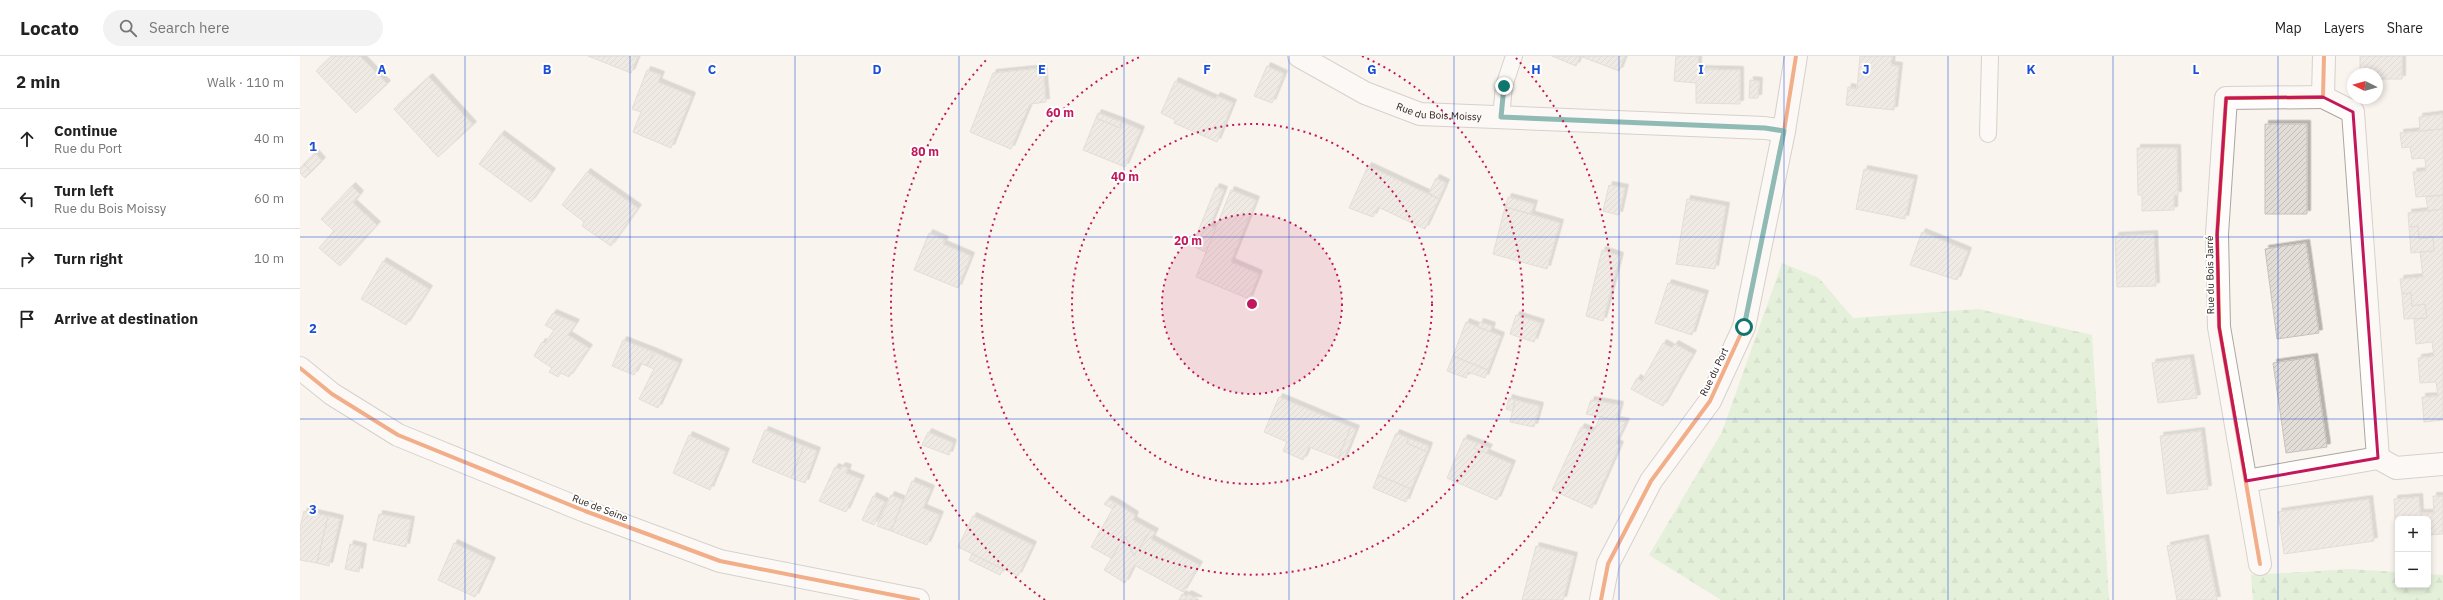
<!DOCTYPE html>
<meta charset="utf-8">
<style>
:root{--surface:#fff;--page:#f2f2f2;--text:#222;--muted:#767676;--line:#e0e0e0}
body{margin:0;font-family:"IBM Plex Sans",sans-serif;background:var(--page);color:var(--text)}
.controls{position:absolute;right:12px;bottom:12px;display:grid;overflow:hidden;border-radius:6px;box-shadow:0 2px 6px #0003}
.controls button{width:36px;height:36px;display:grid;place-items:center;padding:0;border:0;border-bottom:1px solid var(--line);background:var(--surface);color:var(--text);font:20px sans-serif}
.compass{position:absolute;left:2047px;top:12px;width:36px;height:36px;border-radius:50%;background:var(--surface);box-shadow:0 2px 6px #0003;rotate:275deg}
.stop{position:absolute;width:12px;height:12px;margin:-9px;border:3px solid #0f766e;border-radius:50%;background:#fff}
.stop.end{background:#0f766e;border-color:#fff;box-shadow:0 1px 4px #0008}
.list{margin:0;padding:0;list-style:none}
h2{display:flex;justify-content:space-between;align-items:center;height:52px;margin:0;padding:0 16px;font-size:17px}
h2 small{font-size:13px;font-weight:400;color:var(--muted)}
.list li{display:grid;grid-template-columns:26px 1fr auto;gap:12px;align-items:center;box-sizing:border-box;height:60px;padding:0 16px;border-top:1px solid var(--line)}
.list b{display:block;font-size:15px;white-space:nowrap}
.list p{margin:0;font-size:13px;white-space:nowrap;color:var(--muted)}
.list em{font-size:13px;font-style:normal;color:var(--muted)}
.icon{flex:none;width:22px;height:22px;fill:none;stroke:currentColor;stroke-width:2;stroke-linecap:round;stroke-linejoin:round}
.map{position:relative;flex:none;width:2143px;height:544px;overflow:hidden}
header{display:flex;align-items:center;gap:24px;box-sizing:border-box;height:56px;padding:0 20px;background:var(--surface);border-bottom:1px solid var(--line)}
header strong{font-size:19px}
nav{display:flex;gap:22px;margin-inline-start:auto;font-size:14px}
.search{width:280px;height:36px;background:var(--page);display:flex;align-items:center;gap:10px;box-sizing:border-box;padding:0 14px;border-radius:22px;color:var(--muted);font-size:15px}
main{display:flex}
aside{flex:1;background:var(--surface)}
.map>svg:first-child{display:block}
.forest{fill:url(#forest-firs)}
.building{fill:url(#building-hatch);stroke:#c7c2bc;filter:url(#shadow)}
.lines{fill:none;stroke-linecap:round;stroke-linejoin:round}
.lane-casing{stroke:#aba6a1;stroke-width:18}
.street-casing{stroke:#aba6a1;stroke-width:24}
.lane{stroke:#fefdfc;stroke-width:16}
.street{stroke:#fefdfc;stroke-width:22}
.cycleway-casing{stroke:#fff;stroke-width:6}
.cycleway{stroke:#e8590c;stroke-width:4}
.route{stroke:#0f766e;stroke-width:5}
.marked{fill:none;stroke:#c2185b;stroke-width:3;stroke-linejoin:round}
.grid{fill:none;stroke:#1d4ed8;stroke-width:1;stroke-opacity:0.55}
.ring{fill:none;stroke:#c2185b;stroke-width:2;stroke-dasharray:2 4}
.labels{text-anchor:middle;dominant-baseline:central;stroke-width:4;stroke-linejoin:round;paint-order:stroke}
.street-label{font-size:10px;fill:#28221c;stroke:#fff}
.grid-label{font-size:13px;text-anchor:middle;font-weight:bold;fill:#1d4ed8;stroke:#fff;stroke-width:4;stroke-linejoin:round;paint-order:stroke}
.centre{fill:#c2185b;stroke:#fff;stroke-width:2}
.ring-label{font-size:12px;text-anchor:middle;font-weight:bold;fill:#c2185b;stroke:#fff;stroke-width:4;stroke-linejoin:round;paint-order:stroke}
</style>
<header>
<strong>Locato</strong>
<div class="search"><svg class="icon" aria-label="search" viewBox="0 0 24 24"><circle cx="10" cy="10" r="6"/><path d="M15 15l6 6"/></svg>Search here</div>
<nav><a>Map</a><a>Layers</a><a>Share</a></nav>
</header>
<main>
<aside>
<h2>2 min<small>Walk · 110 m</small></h2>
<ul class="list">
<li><svg class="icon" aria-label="ahead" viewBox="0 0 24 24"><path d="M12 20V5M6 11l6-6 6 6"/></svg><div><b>Continue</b><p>Rue du Port</p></div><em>40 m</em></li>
<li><svg class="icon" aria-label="left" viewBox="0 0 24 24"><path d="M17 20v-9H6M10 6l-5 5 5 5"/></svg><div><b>Turn left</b><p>Rue du Bois Moissy</p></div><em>60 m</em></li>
<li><svg class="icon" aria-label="right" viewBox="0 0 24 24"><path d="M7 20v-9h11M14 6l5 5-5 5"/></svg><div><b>Turn right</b></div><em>10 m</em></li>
<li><svg class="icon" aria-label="arrive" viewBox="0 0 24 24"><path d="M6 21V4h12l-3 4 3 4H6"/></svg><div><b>Arrive at destination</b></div></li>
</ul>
</aside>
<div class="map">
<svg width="2143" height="544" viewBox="0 0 2143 544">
<defs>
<pattern id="forest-firs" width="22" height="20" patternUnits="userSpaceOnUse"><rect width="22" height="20" fill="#c9ebc1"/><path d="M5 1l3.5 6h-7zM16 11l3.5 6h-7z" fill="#adc9a5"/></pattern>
<pattern id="building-hatch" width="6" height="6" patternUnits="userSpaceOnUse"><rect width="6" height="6" fill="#e2ddd7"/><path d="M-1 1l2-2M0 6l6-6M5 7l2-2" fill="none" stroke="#c2bdb8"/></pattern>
<filter id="shadow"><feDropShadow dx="3.5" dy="-3.5" stdDeviation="0" flood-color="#0004"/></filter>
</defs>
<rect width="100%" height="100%" fill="#f9f4ee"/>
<path class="forest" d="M1482,207L1519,222L1553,262L1679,253L1792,279L1809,544H1421L1349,499L1422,376Z
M2050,513L2098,516V529H2128V518L2143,519V544H1953L1951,519Z"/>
<path class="building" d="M32,0H60L87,28L56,57L16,15Z
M288,0H338L331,17Z
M1252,0H1325L1319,15L1280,0L1276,10Z
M1376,0H1398V13L1440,14V48L1396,47V27L1374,25Z
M1560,0H1592L1591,9L1599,10L1594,54L1546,49L1548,31L1557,33Z
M2060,0H2102V23H2077V18H2060Z
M967,10L984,18L972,47L954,40Z
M743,12L746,46L730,48L711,93L670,76L693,17Z
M347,14L361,19L358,26L392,40L371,92L333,76L341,56L332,53Z
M129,21L173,69L138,101L94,53Z
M1450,24L1459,25L1458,42H1449Z
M875,25L915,43L917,40L933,47L917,86L874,67L875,64L861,57Z
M798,57L822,66L820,72L796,62Z
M2143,58V73L2120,75L2119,61Z
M796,62L820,72L822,66L841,74L825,111L783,94Z
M1965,68H2007V158H1965Z
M2143,73V139L2116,141L2113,116L2126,115L2125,102L2112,103L2110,91L2102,92L2100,77Z
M201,78L252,116L231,146L179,108Z
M1837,92H1877L1878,139H1874V154L1842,155V139H1838Z
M15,97L22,105L11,116L4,108Z
M4,108L11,116L5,122L0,117V112Z
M1068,110L1139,143L1125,173L1078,151L1073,161L1049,152Z
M1564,113L1614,123L1605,163L1556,153Z
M287,116L338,152L311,190L282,170L284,166L262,149Z
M1136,122L1146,127L1139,143L1129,137Z
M1309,129L1325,132L1319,159L1303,155Z
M52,130L60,138L53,147L77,169L40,210L19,192L34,175L21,163Z
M916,131L924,134L910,170L916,172L906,196L892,190Z
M931,134L956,144L931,206L959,218L949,243L896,221Z
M2143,139V153L2128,155L2126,141Z
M1208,141L1234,148L1231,158L1205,151Z
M1387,143L1426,150L1415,213L1376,208Z
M1205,151L1260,167L1247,213L1193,198Z
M2143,153V364L2124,366L2122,341L2138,340L2136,326L2120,327L2118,302L2134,300L2132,286L2116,288L2114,263L2127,262L2125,248L2112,250L2111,237L2102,238L2100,223L2123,221L2120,196L2134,195L2133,181L2119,183L2118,170L2109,171L2108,157Z
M2118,170L2119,183L2133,181L2134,195L2111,197L2109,171Z
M1622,176L1668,195L1657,224L1610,209Z
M629,177L645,184L643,188L671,200L658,232L614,214Z
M1854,178L1856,230L1817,231L1815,180Z
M2006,187L2019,277L1977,283L1965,193Z
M1302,194L1320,200L1303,265L1286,260Z
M83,205L129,233L106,269L61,243Z
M1368,227L1405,238L1392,279L1355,267Z
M2111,237L2112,250L2125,248L2127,262L2104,263L2102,238Z
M253,257L276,267L268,279L289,292L269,321L261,317L258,321L249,316L252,312L234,300L242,286L245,287L254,274L245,269Z
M1216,259L1241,267L1234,286L1210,278Z
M1166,266L1201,280L1188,314L1153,300Z
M1180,266L1192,270L1190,276L1178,271Z
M323,284L354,296L347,310L340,307L334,319L312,310Z
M1363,287L1372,292L1375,288L1393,298L1363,350L1331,333L1337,322L1342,325Z
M354,296L379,307L358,352L339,343L354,313L347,310Z
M1153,300L1188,314L1185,322L1168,316L1166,322L1147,315Z
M2014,301L2027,391L1986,397L1973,307Z
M1890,302L1897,342L1858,347L1852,307Z
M979,341L1051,371L1038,402L1009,391L1003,404L983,395L987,386L964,376Z
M1209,342L1215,344L1213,355L1206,353Z
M1215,344L1240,350L1234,371L1210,366Z
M1291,344L1320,349L1316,364L1286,358Z
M1300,361L1326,366L1316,387L1320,389L1292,452L1252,434L1281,371L1293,376Z
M1051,371L1056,373L1043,405L1038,402Z
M465,374L504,390L491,422L452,406Z
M1901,375L1908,433L1867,438L1860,380Z
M628,376L653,387L649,399L622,389Z
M1096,377L1108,382L1107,387L1127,396L1111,433L1078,419Z
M389,379L426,396L410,434L373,417Z
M1108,382L1129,390L1127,396L1107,387Z
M1164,382L1177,387L1174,392L1212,408L1197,444L1147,422Z
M1177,387L1189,392L1186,397L1174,392Z
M504,390L517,395L505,427L491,422Z
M542,410L548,412L546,417L561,423L546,456L519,445L535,411L540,413Z
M1078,419L1111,433L1106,446L1073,432Z
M612,425L631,433L623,452L640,459L627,489L591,475Z
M591,439L603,444L591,475L577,470Z
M573,440L585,446L574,469L562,464Z
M2133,440H2143V478L2128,479V463H2098V481H2096L2094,443L2119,441L2120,457H2134Z
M808,443L816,447L813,453L804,448Z
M2069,443L2074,485L1984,498L1978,456Z
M816,447L835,459L833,464L851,474L834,500L825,480L811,502L791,491Z
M4,455L28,460L17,507L0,504V472Z
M79,458L111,464L106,491L73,484Z
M28,460L40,463L29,510L17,507Z
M673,460L733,489L718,520L658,491Z
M851,474L855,476L851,483L899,509L883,536L834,509L825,527L804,514L825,480L834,500Z
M1905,482L1917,544H1877L1867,490Z
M154,487L192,505L175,541L138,524Z
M50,488L63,491L59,516L45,513Z
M1236,490L1274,500L1263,544H1222Z
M672,498L703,513L700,519L669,504Z
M882,538L886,540L888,538L899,544H879Z"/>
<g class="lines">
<defs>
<path id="lane" d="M1201,61L1204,30L1214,0
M1688,78L1690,0"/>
<g id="street">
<path id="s1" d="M999,0L1065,37L1120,58L1465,72L1484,75"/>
<path d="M0,312L32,338L98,379L285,455L420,505L618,544"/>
<path d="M2078,402L2096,412L2143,408"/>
<path d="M1946,425L2078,402L2053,56L2023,41"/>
<path d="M1960,508L1919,271L1917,178L1926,42L2023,41L2024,0"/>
<path d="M1301,544L1308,508L1351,425L1410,345L1444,271L1484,75L1496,0"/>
</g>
</defs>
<use href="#lane" class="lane-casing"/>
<use href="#street" class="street-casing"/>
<use href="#lane" class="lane"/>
<use href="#street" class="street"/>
<defs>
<path id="cycleway" d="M0,312L32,338L98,379L285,455L420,505L618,544
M1960,508L1919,271L1917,178L1926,42L2023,41L2024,0
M1301,544L1308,508L1351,425L1410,345L1444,271L1484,75L1496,0"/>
</defs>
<use href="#cycleway" class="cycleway-casing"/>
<use href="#cycleway" class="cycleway"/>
</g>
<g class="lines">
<path class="route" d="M1204,30L1201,61L1465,72L1484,75L1444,271"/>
</g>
<path d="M0 0H2143V544H0ZM2023,41L2053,56L2078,402L1946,425L1919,271L1917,178L1926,42Z" fill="#f9f4ee" fill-opacity=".55" fill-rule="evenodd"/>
<path class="marked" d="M2023,41L2053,56L2078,402L1946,425L1919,271L1917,178L1926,42Z"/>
<path class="grid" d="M165,0V544M330,0V544M495,0V544M659,0V544M824,0V544M989,0V544M1154,0V544M1319,0V544M1484,0V544M1648,0V544M1813,0V544M1978,0V544M0,181H2143M0,363H2143"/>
<circle cx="952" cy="248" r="90" fill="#c2185b" fill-opacity=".12"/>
<g class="ring">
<circle cx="952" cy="248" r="90"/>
<circle cx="952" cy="248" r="180"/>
<path d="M1062 0A271 271 0 1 1 842 0"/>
<path d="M745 544A361 361 0 0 1 688 2M1216 2A361 361 0 0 1 1159 544"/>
</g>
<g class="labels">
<g class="street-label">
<text stroke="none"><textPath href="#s1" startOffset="153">Rue du Bois Moissy</textPath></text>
<text transform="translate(1910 219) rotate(-91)">Rue du Bois Jarré</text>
<text transform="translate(1414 316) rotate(-64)">Rue du Port</text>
<text transform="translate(300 452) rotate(21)">Rue de Seine</text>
</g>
</g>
<g class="grid-label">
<text x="82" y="18">A</text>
<text x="247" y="18">B</text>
<text x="412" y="18">C</text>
<text x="577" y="18">D</text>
<text x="742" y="18">E</text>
<text x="907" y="18">F</text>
<text x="1072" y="18">G</text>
<text x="1236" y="18">H</text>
<text x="1401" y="18">I</text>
<text x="1566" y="18">J</text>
<text x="1731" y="18">K</text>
<text x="1896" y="18">L</text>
<text x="13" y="95">1</text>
<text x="13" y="277">2</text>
<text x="13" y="458">3</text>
</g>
<circle cx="952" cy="248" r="6" class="centre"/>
<g class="ring-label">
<text x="760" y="61">60 m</text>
<text x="625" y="100">80 m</text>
<text x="825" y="125">40 m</text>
<text x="888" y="189">20 m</text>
</g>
</svg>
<div class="controls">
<button>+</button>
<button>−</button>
</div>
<svg class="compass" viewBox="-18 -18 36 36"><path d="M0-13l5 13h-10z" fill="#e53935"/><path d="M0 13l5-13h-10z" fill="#767676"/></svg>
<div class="stop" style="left:1444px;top:271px"></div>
<div class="stop end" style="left:1204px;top:30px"></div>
</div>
</main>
